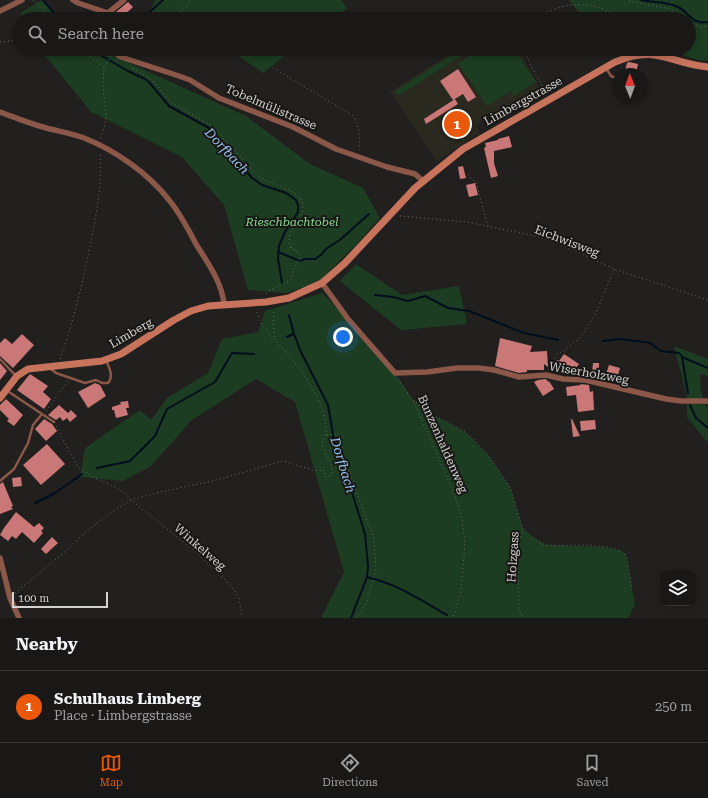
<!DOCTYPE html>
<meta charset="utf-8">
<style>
:root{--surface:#191816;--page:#262523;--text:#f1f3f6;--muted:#9fa0a1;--line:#373735;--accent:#ea580c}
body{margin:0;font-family:"Roboto Serif",serif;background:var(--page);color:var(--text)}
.controls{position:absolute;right:12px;bottom:12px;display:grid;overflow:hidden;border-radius:8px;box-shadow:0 2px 6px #0003}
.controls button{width:36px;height:36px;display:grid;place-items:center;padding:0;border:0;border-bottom:1px solid var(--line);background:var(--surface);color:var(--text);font:20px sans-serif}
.compass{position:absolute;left:612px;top:68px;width:36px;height:36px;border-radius:50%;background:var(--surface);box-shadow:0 2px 6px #0003;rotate:359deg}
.scale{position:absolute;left:12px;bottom:10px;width:96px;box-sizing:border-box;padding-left:4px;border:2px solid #d3d3d1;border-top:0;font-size:11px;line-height:14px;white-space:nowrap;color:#d3d3d1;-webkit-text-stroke:3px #181715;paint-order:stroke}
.you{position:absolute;left:343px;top:337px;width:14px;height:14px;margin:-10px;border:3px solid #fff;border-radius:50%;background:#1a73e8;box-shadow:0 0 0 6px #1a73e833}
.badge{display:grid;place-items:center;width:26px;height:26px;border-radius:50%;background:var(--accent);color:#fff;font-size:13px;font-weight:700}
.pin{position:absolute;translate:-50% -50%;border:2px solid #fff;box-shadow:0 1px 4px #0006}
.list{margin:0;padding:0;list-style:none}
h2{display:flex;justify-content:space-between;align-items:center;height:52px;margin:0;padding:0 16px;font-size:17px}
h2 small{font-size:13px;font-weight:400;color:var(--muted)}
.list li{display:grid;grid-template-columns:26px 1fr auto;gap:12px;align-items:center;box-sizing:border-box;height:72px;padding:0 16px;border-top:1px solid var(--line)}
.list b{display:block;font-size:15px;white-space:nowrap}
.list p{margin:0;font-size:13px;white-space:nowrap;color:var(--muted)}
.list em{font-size:13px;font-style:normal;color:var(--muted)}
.icon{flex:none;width:22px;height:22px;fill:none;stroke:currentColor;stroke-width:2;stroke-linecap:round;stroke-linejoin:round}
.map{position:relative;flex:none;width:708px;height:618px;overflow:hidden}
.search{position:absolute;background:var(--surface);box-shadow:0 2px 6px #0003;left:12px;right:12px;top:12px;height:44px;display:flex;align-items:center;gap:10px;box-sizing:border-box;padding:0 14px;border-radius:22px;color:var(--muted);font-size:15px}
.sheet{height:124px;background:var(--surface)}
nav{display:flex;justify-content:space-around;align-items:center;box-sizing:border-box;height:56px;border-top:1px solid var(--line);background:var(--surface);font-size:11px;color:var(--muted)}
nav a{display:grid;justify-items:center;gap:2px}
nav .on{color:var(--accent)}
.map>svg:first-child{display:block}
.built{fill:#2a2920}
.green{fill:#1c3d21}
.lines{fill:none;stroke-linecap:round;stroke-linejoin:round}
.stream{stroke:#000e1d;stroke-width:2}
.building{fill:#ca7777}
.path{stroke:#696866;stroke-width:1;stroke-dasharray:1 3;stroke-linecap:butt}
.lane{stroke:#8b5748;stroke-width:2.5}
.street{stroke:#8b5748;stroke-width:5.5}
.secondary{stroke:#c8745d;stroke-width:7}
.labels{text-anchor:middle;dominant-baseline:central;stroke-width:4;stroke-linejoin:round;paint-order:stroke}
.street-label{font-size:12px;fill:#d3d3d1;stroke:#181715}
.park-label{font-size:12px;font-style:italic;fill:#84d98e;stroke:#181715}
.water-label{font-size:13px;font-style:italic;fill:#97c7f3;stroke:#181715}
</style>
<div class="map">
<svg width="708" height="618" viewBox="0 0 708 618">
<rect width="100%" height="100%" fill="#21201e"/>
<path class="built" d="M458,49H522L527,66L540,87L476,125L480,132L437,161L390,92Z"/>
<path class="green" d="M42,0L61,19H25L20,13Z
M155,0H341L347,8L332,19H146Z
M569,0H708V60C695,62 682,53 669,50C655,46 631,52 617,55L611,49H689V19H584Z
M40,49H98L246,116L310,164L363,188L380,218L355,246L321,279L308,286L287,293L248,290L224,205L182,157L91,112Z
M228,49H294L263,73Z
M461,49H472L398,96L395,91Z
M480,49H483L486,53L491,49H514L536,82L514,96L511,91L487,106L458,63Z
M356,264L402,295L459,286L467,324L401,330L340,281Z
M322,293L348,319L395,373L413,400L433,415L465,432L488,455L510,487L523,529L531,536L546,545L603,547L619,550L626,554L635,605L628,618H321L344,572L295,402L256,379L192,420L151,466L123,481L80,477L85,448L140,410L151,420L167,398L208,373L222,339L258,332L265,311Z
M674,346L708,359V376L700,374L701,392L708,410V443L687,417V396Z"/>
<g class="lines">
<path class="stream" d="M43,0L59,19
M641,0C653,3 667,1 678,7C690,13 692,25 708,22
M139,19L144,17L163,0
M90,49L128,71L145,79L149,82L169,106L209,128L252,178L262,185L286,193L296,200L298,205V212L285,232L279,246L278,259L282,283
M278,252L300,261L305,259H315L321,255L326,249L341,239L369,214
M375,295L393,297L408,301L425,296L448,308L469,311L524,333L558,340
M289,315L294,334L301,352L328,405L335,446L349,483L365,534L368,566L367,577L351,618
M287,337L293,334
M603,341L619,339L645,342L650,343L661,351L679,353L682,357L688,393
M682,357L708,368
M690,405L696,418L708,428
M97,468L130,461L155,436L167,409L215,382L232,353L254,354
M35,503L55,493L82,474
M367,577C397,584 421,600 447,615"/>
</g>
<path class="building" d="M128,2L133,7L121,18L116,12Z
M629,62L638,64L636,74H624L627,63Z
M458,69L476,97L468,102L463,94L453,100L440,81Z
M455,99L458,104L426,124L424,119Z
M451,115L455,117L458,115L466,128L456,134L449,121L452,120Z
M509,136L512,147L494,151V163L498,176L491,178L484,148L486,147L485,143L498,140V139Z
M463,166L466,178L460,179L458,167Z
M475,183L478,195L469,197L466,185Z
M22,334L34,345L13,368L0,356V343L5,338L12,344Z
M500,338L532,346L530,352L547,351L548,367L544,364V370H527V372L519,373L495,366Z
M564,354L579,364L571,375L558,373L553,370L554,369H550L557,360L559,361Z
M0,363L7,371L0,380Z
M593,363H599V373H592Z
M609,365L620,368L618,375L606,374Z
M30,374L48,386L43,392L51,399L44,409L17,390Z
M546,379L548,382L549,381L554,389L543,396L534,382L538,380Z
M95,383L100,385L106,396L88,408L78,392Z
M580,384L589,385L590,392L593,391L594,410L578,412L576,395L567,396L566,387L581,385Z
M6,399L23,415L14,426L7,421L9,419L0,410V405Z
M128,401L129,408H126L128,415L116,418L114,410H112V407L121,404L120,402Z
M59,405L68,413L71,410L77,416L70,422L67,418L63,421L60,417L56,420L48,415Z
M44,419L52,424L57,431L46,441L35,429Z
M571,419H572L580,436L573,437Z
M595,420L596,429L581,431L580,421Z
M47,444L65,464L41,485L23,465Z
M21,477L22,486L13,487L12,478Z
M3,482L13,506L11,507L13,509L0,514V484Z
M16,512L34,527L39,523L44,528L41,531L43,533L34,543L22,532L16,539L12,536L8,541L0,535L4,528Z
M52,537L58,543L46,554L41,549Z"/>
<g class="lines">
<path class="path" d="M33,0L41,6L52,19
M629,0L633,2L671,9L683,19
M163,19L174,17L192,0
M533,19C558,6 576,0 604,9C611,12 617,17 624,19
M689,23L701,27L708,26
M0,42L19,40
M81,49L104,67
M524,49L531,66L546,93
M679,54L680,49
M133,68L152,80L171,102L212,126L259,177C272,186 303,189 303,207C303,224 283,228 291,248L300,254L301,257L294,268L290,281L272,289L266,293V296
M273,68L352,115C360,126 360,137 359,150
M101,138L106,120L103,84L104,68L111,56
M468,174L476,183L488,226
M400,216L467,222L536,236L552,241L580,253L614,269L708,300
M291,247L300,253
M274,312L273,324L275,339
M60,359C74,320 83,281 91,241C97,211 102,184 100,153
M549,369L557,355L580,338L595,315L614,270
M398,379L412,399
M413,400L433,415L465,432L475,441L488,455L510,487L523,529L519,541L518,572L519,610L523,618
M414,402L455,496L462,519L465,542L461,590L453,618
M46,411L68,381
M56,426L78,467L95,478L109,484L125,493L131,500L198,554L226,581L235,591L239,598L242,618
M327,435L337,434L343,455L374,539L376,571L366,604L356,618
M524,529C530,535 538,544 547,545C563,547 621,540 627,558L632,589
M15,593L67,550L86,532L106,516L131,500L160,492L213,481L283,461L316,471L324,470L325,477L331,475C335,464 325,456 322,445C323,441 326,437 326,434C329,403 297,364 278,343C269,333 257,323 257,309"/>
<path class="lane" d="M606,68L611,76L618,79
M0,359L16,376
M51,369L56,373L85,383L96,380L102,383H108C114,376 109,367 106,360
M6,390L54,422
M0,481L14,469L28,443L33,425L42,414"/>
<path class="street" d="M73,0L78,3L108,13
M0,11L22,0
M108,19V13L124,0
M113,49L119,56L127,59L179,76L190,80L219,98L293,127L336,149L387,167L415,174L423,181
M0,112C14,117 28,123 43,127C56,131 71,133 84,138C115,150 149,174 169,200C180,213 188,229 196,244C207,262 222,282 224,304
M322,283L348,319L395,373L427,372L457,368H479L494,370L519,377L546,375L563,379L585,380L666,399L681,401H708
M0,558L10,598L19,618"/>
<path class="secondary" d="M0,398L17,376L28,369L102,361L121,354L174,320L191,311L208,306L266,302L289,298L322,283L345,263L415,188L463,149L615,62C657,44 668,63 708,67"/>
</g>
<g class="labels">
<g class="street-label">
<text transform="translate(523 101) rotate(-29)">Limbergstrasse</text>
<text transform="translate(271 107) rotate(23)">Tobelmülistrasse</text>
<text transform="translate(567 241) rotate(21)">Eichwisweg</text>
<text transform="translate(131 333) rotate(-30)">Limberg</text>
<text transform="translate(589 373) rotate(10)">Wiserholzweg</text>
<text transform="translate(443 444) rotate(66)">Bunzenhaldenweg</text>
<text transform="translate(200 547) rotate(41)">Winkelweg</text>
<text transform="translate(513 557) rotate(-86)">Holzgass</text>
</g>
<g class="park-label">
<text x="292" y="222">Rieschbachtobel</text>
</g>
<g class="water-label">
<text transform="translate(227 151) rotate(47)">Dorfbach</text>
<text transform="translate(343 465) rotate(73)">Dorfbach</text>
</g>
</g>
</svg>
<div class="controls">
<button><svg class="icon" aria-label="layers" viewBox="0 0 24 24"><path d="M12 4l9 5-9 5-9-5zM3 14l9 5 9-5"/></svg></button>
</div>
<svg class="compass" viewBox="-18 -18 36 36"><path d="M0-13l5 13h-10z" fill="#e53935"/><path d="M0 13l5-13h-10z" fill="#9fa0a1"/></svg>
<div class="scale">100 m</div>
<div class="you"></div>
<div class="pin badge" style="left:457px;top:124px">1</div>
<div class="search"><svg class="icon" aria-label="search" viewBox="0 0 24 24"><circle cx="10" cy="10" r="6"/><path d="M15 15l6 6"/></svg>Search here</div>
</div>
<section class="sheet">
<h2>Nearby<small></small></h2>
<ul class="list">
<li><span class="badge">1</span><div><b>Schulhaus Limberg</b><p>Place · Limbergstrasse</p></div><em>250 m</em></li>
</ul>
</section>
<nav>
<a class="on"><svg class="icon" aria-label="map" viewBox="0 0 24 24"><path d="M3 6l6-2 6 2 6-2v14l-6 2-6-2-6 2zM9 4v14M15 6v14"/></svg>Map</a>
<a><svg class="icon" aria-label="directions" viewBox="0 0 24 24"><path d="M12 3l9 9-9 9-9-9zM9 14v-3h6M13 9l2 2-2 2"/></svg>Directions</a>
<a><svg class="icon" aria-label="saved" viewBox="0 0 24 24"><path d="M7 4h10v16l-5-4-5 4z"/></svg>Saved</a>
</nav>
